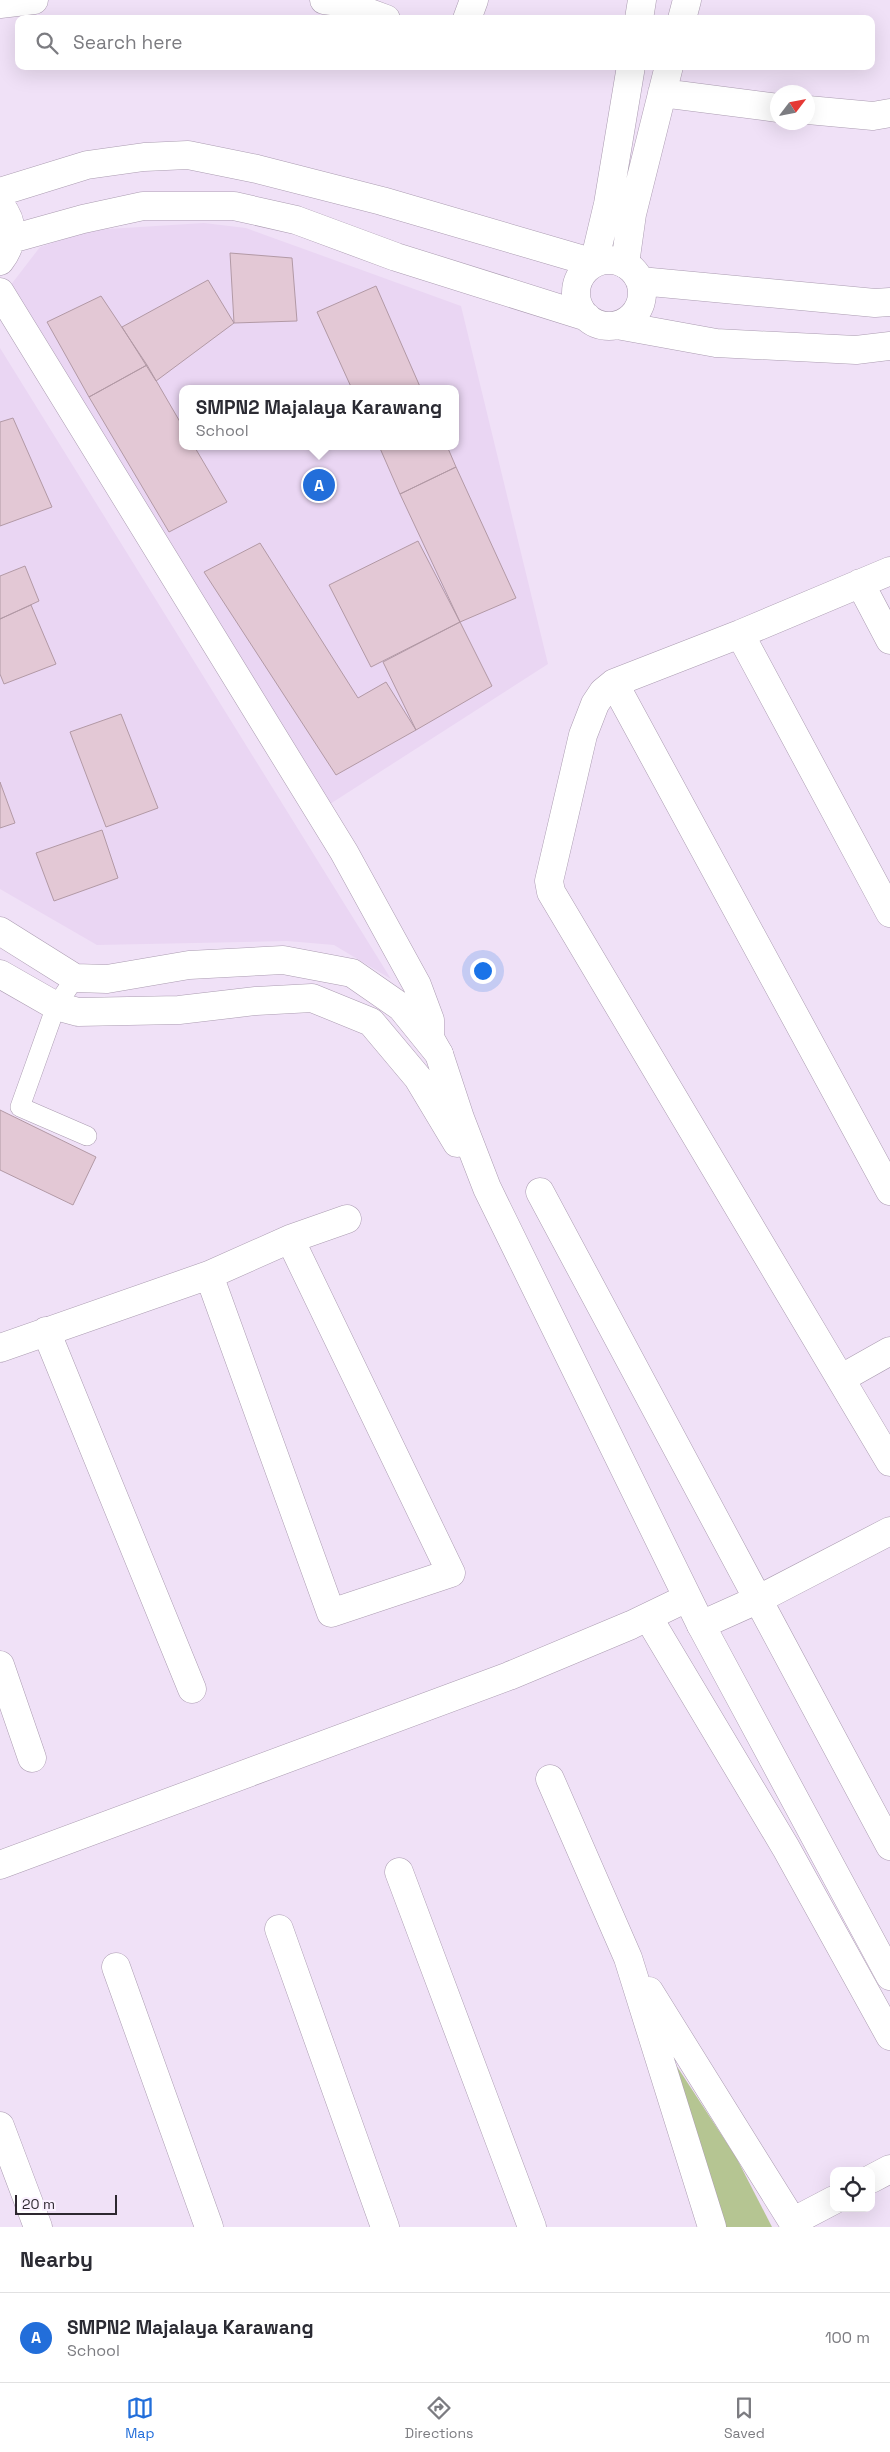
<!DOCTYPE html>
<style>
:root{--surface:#fff;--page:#f2f2f3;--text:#2b2b33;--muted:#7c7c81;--line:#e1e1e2;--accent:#226eda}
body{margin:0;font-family:"Space Grotesk",sans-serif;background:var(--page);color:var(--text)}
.controls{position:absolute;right:15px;bottom:15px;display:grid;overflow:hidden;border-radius:10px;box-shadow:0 5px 20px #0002}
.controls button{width:45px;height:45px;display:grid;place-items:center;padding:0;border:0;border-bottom:1px solid var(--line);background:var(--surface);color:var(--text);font:25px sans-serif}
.compass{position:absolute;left:770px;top:85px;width:45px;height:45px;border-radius:50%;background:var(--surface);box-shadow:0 5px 20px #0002;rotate:58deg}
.scale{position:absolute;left:15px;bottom:12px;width:102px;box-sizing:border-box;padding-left:5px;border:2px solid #2d272f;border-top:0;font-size:14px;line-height:18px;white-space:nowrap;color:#2d272f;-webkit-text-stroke:4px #faf0fe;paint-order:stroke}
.you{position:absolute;left:482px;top:970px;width:18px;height:18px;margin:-12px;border:4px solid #fff;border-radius:50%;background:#1a73e8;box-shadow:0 0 0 8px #1a73e833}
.badge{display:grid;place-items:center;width:32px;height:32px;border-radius:50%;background:var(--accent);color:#fff;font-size:16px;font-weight:700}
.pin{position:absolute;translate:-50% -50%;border:2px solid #fff;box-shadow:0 1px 5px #0006}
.popup{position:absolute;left:179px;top:385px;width:280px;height:65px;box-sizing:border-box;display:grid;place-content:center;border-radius:10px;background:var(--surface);filter:drop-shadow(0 1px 4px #0005);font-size:16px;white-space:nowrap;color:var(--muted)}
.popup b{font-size:19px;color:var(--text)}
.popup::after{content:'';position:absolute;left:50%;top:100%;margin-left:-10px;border:10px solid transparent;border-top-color:var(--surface)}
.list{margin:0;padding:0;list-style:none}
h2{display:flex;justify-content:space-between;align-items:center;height:65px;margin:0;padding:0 20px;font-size:21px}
h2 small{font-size:16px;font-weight:400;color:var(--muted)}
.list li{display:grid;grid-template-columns:32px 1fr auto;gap:15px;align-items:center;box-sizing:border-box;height:90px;padding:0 20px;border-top:1px solid var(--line)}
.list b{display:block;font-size:19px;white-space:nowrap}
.list p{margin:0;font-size:16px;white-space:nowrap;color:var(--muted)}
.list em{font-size:16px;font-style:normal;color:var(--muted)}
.icon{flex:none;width:28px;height:28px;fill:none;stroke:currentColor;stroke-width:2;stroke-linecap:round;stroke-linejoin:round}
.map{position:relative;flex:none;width:890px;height:2227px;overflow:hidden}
.search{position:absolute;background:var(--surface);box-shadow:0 5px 20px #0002;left:15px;right:15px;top:15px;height:55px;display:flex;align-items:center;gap:12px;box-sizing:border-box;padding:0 18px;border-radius:10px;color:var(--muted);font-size:19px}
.sheet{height:155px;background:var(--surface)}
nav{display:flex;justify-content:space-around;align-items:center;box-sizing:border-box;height:70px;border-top:1px solid var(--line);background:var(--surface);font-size:14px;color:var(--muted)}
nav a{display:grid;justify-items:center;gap:2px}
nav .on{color:var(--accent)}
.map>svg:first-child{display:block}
.built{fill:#ead6f3;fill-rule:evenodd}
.green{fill:#b5c592}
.building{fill:#e3c8d5;stroke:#b299a5}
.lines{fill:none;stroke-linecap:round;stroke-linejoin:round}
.service-casing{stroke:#ab9cb1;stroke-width:20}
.minor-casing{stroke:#ab9cb1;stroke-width:29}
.tertiary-casing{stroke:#ab9cb1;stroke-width:29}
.service{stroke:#fff;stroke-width:19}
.minor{stroke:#fff;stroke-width:28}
.tertiary{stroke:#fff;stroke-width:28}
</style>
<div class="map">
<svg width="890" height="2227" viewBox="0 0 890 2227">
<rect width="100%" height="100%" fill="#f0e1f7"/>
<path class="built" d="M204,223L246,228L461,306L548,664L330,804L10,286L40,247L92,230ZM183,389H455V446H183Z
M0,348L391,979L334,945L287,941L97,945L0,889Z"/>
<path class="green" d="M663,2045L736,2157L772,2227H726Z"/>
<path class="building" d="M230,253L292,258L297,321L234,323Z
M208,280L234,323L156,381L122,327Z
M376,286L421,389H352L317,312Z
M101,296L147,365L89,397L47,322Z
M147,365L183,427V446H194L227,502L169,532L89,397Z
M13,418L52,507L0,526V422Z
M379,446H447L456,467L400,494Z
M456,467L516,598L460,622L400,494Z
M418,541L460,622L371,667L329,585Z
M260,543L358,698L386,682L416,730L336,775L204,572Z
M25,566L39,601L0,619V576Z
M31,605L56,664L4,684L0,674V619Z
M460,622L492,686L416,730L383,662Z
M121,714L158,808L106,827L70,732Z
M0,782L15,823L0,828Z
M102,830L118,878L54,901L36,853Z
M0,1110L96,1157L73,1205L0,1170Z"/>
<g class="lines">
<defs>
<path id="service" d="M75,978L56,1006L20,1107L87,1136"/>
<path id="minor" d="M324,0L340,2L386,19
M0,4L34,0
M467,19L474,0
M639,19L642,0
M682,19L687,0
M662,93L778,108
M808,110L873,116L890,113
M594,263L608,204L631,66
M625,264L632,214L669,66
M0,292L344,852L417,985L430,1020V1038L439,1054
M890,571L740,634L614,683L603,692L595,704L583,735L549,881L551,892L890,1462
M860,583L890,640
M740,634L890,913
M614,683L890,1191
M540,1192L890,1846
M209,1275L331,1613L451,1573L290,1239
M46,1331L192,1689
M0,1348L209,1275L290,1239L347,1219
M842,1378L890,1351
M648,1617L786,1848L890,2036
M701,1625L759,1599L890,1531
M0,1665L32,1758
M550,1779L628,1958L712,2227
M0,1865L509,1676L631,1625L687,1598
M399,1872L532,2227
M279,1929L385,2227
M116,1967L209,2227
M649,1991L796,2227
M0,2126L38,2227
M871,2179L890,2169
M794,2221L834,2200"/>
<path id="tertiary" d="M0,192L87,165L144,157L188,155L257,169L382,201L594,263
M0,205C15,223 14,243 0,261
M11,239L83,219L143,206H234L296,220L396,257L587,317
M576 293a33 33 0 1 1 66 0a33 33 0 1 1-66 0Z
M640,281L875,303L890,302
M617,325L716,343L856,350L890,346
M0,931L75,978L107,979L189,965L283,960L352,973L401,1007L439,1054L460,1118L487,1188L701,1625L890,1976
M0,974L56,1006L78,1012L179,1010L256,1001L312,998L371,1022L418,1078L457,1143"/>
</defs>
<use href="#service" class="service-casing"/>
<use href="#minor" class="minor-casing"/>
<use href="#tertiary" class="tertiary-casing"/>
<use href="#service" class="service"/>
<use href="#minor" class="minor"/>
<use href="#tertiary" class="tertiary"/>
</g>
</svg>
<div class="controls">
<button><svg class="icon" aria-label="locate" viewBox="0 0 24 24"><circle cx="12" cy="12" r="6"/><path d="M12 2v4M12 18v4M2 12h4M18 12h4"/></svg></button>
</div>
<svg class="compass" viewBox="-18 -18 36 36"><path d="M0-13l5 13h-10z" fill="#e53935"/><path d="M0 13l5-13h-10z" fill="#7c7c81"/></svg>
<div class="scale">20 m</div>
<div class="you"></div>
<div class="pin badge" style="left:319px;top:485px">A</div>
<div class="popup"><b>SMPN2 Majalaya Karawang</b>School</div>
<div class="search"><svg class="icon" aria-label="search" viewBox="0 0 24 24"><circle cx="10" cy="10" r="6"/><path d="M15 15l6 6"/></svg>Search here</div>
</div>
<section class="sheet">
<h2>Nearby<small></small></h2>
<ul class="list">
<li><span class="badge">A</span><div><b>SMPN2 Majalaya Karawang</b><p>School</p></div><em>100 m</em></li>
</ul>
</section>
<nav>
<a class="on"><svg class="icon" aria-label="map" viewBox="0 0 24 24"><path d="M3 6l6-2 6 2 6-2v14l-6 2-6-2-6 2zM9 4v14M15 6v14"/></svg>Map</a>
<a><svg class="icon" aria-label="directions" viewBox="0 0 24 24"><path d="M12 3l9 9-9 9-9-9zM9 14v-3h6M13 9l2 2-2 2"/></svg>Directions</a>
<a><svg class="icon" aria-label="saved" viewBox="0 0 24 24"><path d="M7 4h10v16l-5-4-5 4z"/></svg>Saved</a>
</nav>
